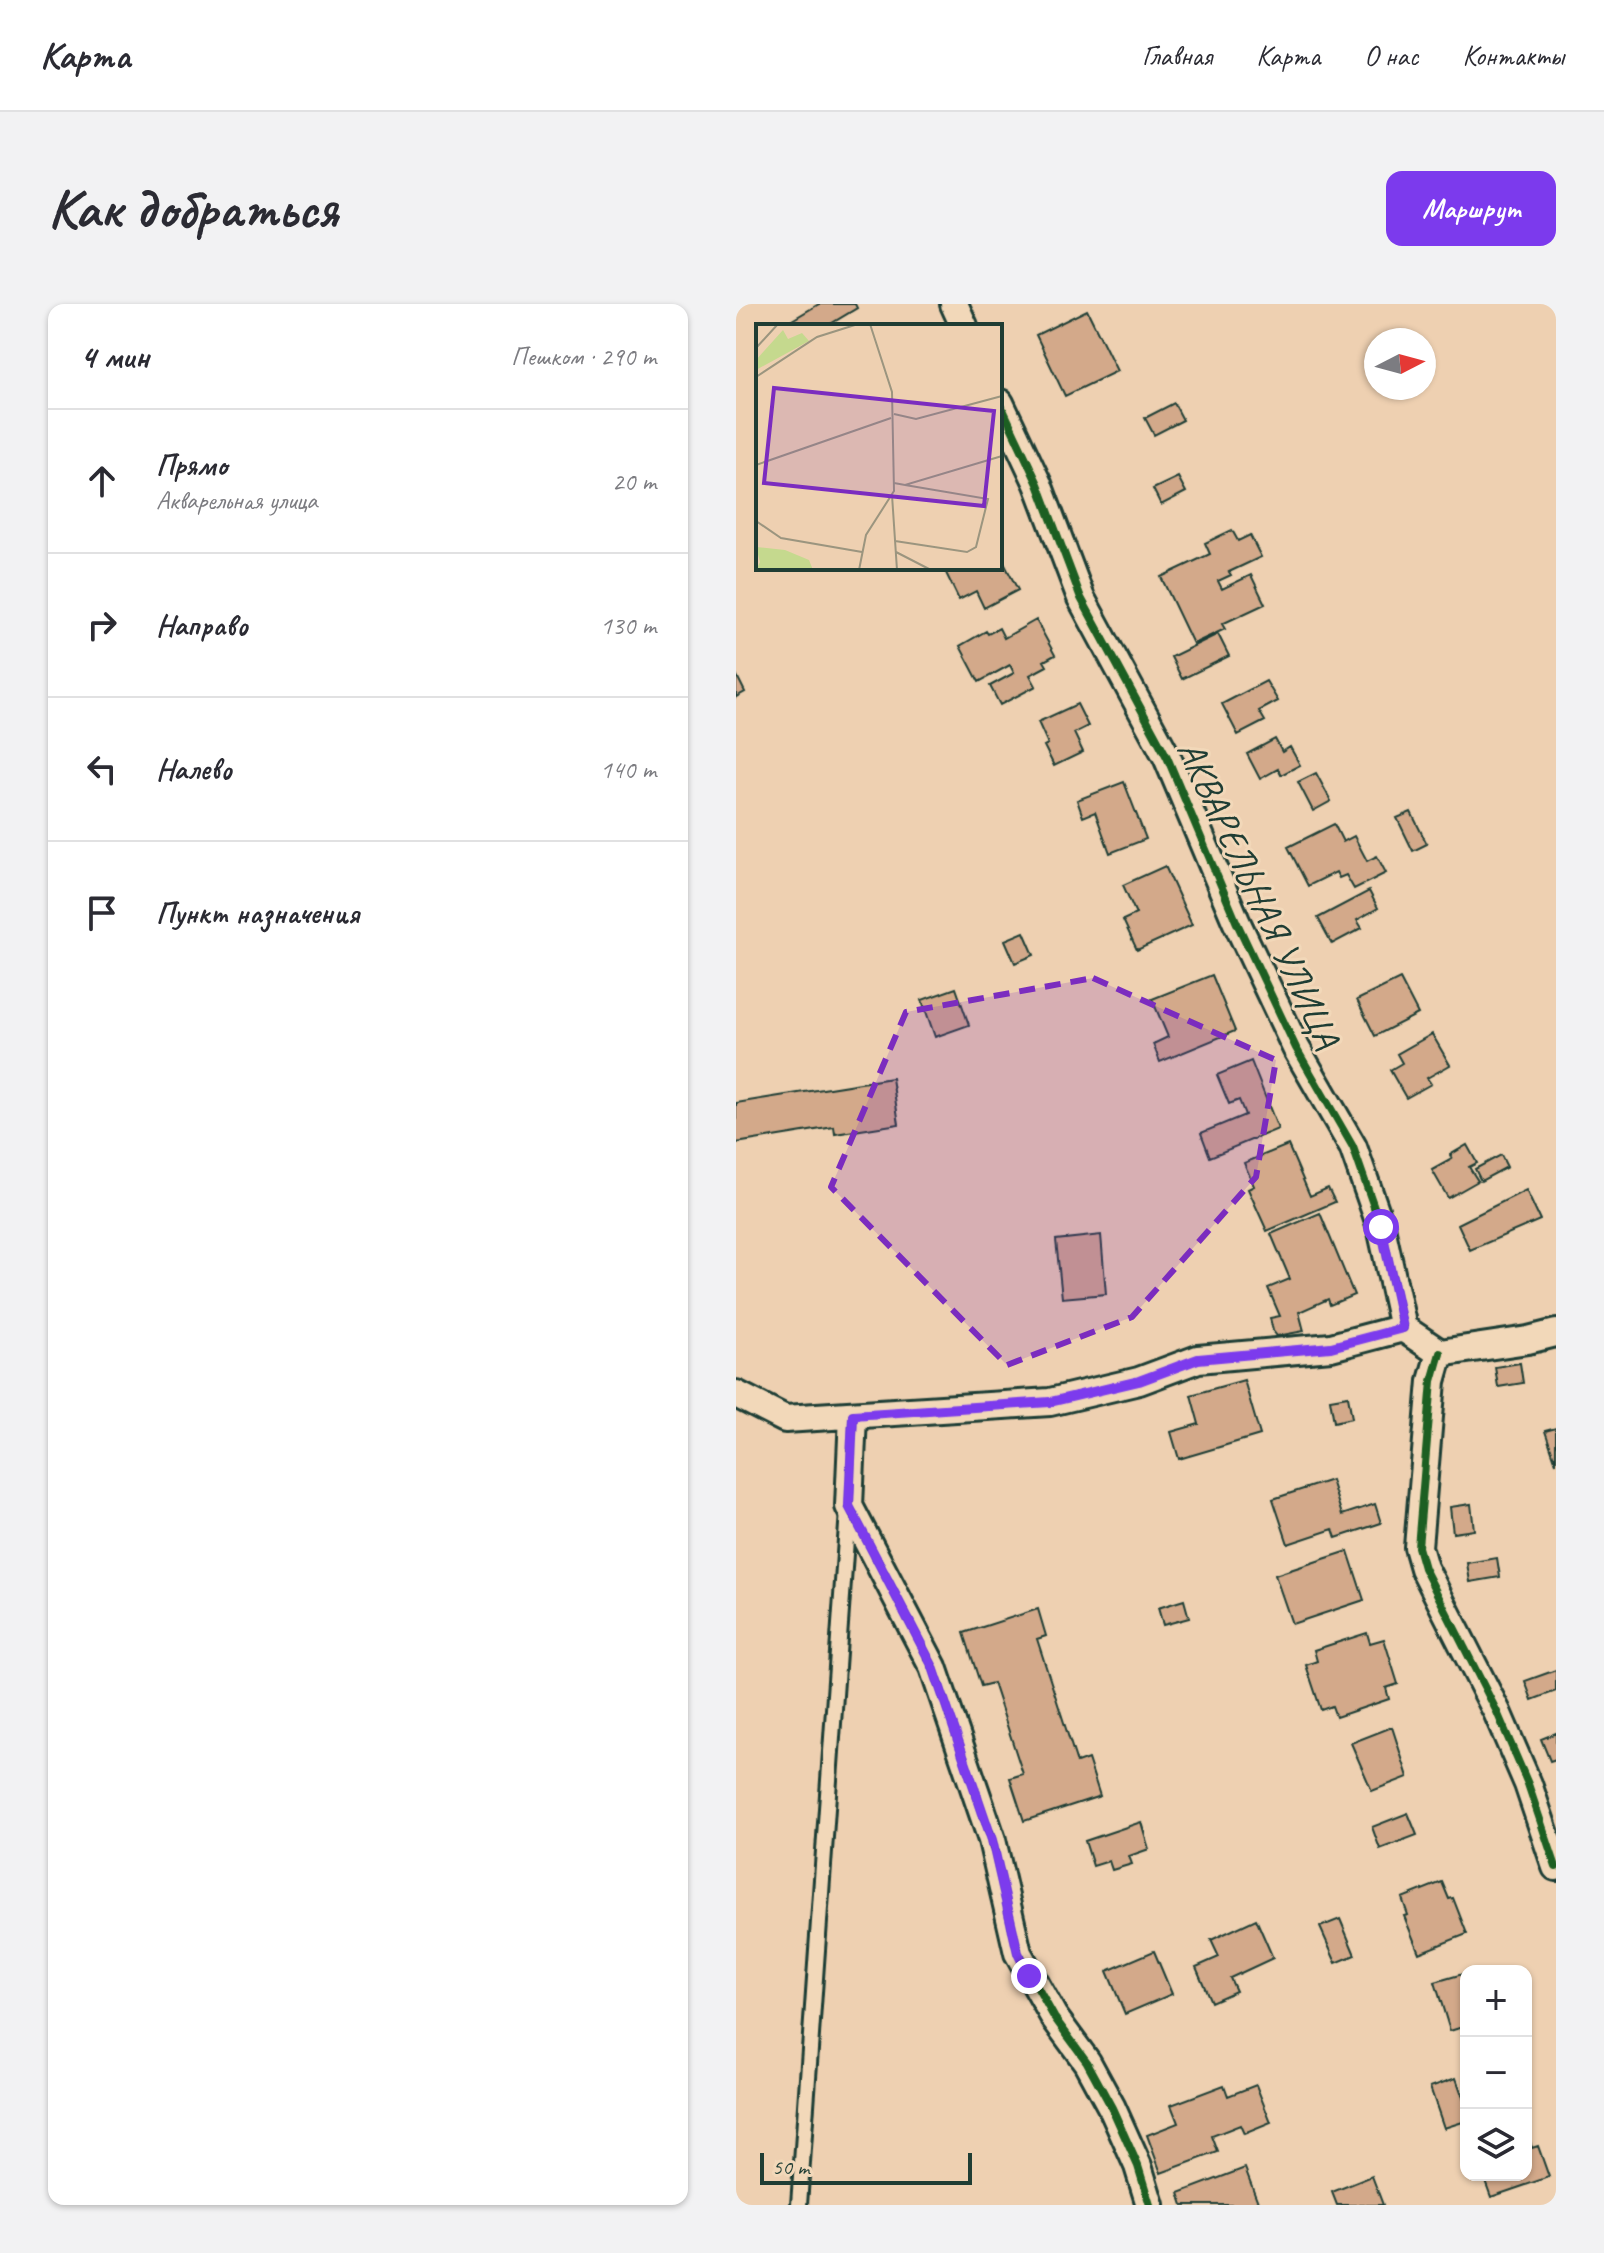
<!DOCTYPE html>
<html lang="ru">
<meta charset="utf-8">
<style>
:root{--surface:#fff;--page:#f2f2f3;--text:#2b2b33;--muted:#7c7c81;--line:#e1e1e2;--accent:#7c3aed}
body{margin:0;font-family:Caveat,sans-serif;background:var(--page);color:var(--text)}
.controls{position:absolute;right:24px;bottom:24px;display:grid;overflow:hidden;border-radius:16px;box-shadow:0 2px 6px #0004}
.controls button{width:72px;height:72px;display:grid;place-items:center;padding:0;border:0;border-bottom:2px solid var(--line);background:var(--surface);color:var(--text);font:40px sans-serif}
.compass{position:absolute;left:628px;top:24px;width:72px;height:72px;border-radius:50%;background:var(--surface);box-shadow:0 2px 6px #0004;rotate:84deg}
.scale{position:absolute;left:24px;bottom:20px;width:212px;box-sizing:border-box;padding-left:8px;border:4px solid #1f3d34;border-top:0;font-size:22px;line-height:28px;white-space:nowrap;color:#1f3d34;-webkit-text-stroke:6px #f2d8b9;paint-order:stroke}
.stop{position:absolute;width:24px;height:24px;margin:-18px;border:6px solid #7c3aed;border-radius:50%;background:#fff}
.stop.end{background:#7c3aed;border-color:#fff;box-shadow:0 2px 8px #0008}
.list{margin:0;padding:0;list-style:none}
h2{display:flex;justify-content:space-between;align-items:center;height:104px;margin:0;padding:0 32px;font-size:34px}
h2 small{font-size:26px;font-weight:400;color:var(--muted)}
.list li{display:grid;grid-template-columns:52px 1fr auto;gap:24px;align-items:center;box-sizing:border-box;height:144px;padding:0 32px;border-top:2px solid var(--line)}
.list b{display:block;font-size:30px;white-space:nowrap}
.list p{margin:0;font-size:26px;white-space:nowrap;color:var(--muted)}
.list em{font-size:26px;font-style:normal;color:var(--muted)}
.icon{flex:none;width:44px;height:44px;fill:none;stroke:currentColor;stroke-width:2;stroke-linecap:round;stroke-linejoin:round}
.map{position:relative;flex:none;width:820px;height:1901px;overflow:hidden;border-radius:16px}
header{display:flex;align-items:center;gap:48px;box-sizing:border-box;height:112px;padding:0 40px;background:var(--surface);border-bottom:2px solid var(--line)}
header strong{font-size:38px}
nav{display:flex;gap:44px;margin-inline-start:auto;font-size:28px}
.intro{display:flex;align-items:center;justify-content:space-between;box-sizing:border-box;height:192px;padding:0 48px}
h1{margin:0;font-size:56px}
.button{padding:20px 36px;border-radius:16px;background:var(--accent);color:#fff;font-size:28px;font-weight:700}
main{display:flex;gap:48px;padding:0 48px}
aside{flex:1;background:var(--surface);border-radius:16px;box-shadow:0 2px 6px #0004}
.map>svg:first-child{display:block}
.building{fill:#d3a98a;stroke:#1f3d34;stroke-width:2}
.lines{fill:none;stroke-linecap:round;stroke-linejoin:round}
.lane-casing{stroke:#1f3d34;stroke-width:20}
.street-casing{stroke:#1f3d34;stroke-width:32}
.lane{stroke:#f2d8b9;stroke-width:14}
.street{stroke:#f2d8b9;stroke-width:26}
.cycleway-casing{stroke:#f2d8b9;stroke-width:13}
.cycleway{stroke:#1b5e20;stroke-width:8}
.route{stroke:#7c3aed;stroke-width:10}
.marked{fill:#7b2cbf;fill-opacity:0.2;stroke:#7b2cbf;stroke-width:6;stroke-dasharray:16 10;stroke-linejoin:round}
.labels{text-anchor:middle;dominant-baseline:central;stroke-width:6;stroke-linejoin:round;paint-order:stroke}
.street-label{font-size:38px;fill:#1f3d34;stroke:#f2d8b9}
.inset-road{fill:none;stroke:#9b957f;stroke-width:2}
.view{fill:#7b2cbf;fill-opacity:0.15;stroke:#7b2cbf;stroke-width:4}
.inset-edge{fill:none;stroke:#1f3d34;stroke-width:4}
</style>
<header>
<strong>Карта</strong>
<nav><a>Главная</a><a>Карта</a><a>О нас</a><a>Контакты</a></nav>
</header>
<div class="intro"><h1>Как добраться</h1><a class="button">Маршрут</a></div>
<main>
<aside>
<h2>4 мин<small>Пешком · 290 m</small></h2>
<ul class="list">
<li><svg class="icon" aria-label="ahead" viewBox="0 0 24 24"><path d="M12 20V5M6 11l6-6 6 6"/></svg><div><b>Прямо</b><p>Акварельная улица</p></div><em>20 m</em></li>
<li><svg class="icon" aria-label="right" viewBox="0 0 24 24"><path d="M7 20v-9h11M14 6l5 5-5 5"/></svg><div><b>Направо</b></div><em>130 m</em></li>
<li><svg class="icon" aria-label="left" viewBox="0 0 24 24"><path d="M17 20v-9H6M10 6l-5 5 5 5"/></svg><div><b>Налево</b></div><em>140 m</em></li>
<li><svg class="icon" aria-label="arrive" viewBox="0 0 24 24"><path d="M6 21V4h12l-3 4 3 4H6"/></svg><div><b>Пункт назначения</b></div></li>
</ul>
</aside>
<div class="map">
<svg width="820" height="1901" viewBox="0 0 820 1901">
<rect width="100%" height="100%" fill="#eed0b1"/>
<filter id="ink" filterUnits="userSpaceOnUse"><feTurbulence type="fractalNoise" baseFrequency=".0125" numOctaves="2"/><feDisplacementMap in="SourceGraphic" scale="16" xChannelSelector="R" yChannelSelector="G"/><feConvolveMatrix kernelMatrix="1 2 1 2 8 2 1 2 1" color-interpolation-filters="sRGB"/></filter>
<g filter="url(#ink)">
<path class="building" d="M83,0H119L121,4L91,22H60L56,16Z
M351,6L381,67L329,92L300,31Z
M438,99L447,116L418,131L409,114Z
M442,173L450,188L425,201L417,185Z
M496,226L502,237L514,231L525,253L493,268L495,271L482,277L486,285L515,271L529,300L486,320L489,325L457,340L425,273L474,250L469,239Z
M264,251L282,286L248,304L240,287L223,296L210,269L219,264H264Z
M300,316L319,351L308,357L311,362L294,371L300,382L264,401L254,382L278,369L274,361L243,378L224,342L250,327L252,330L263,324L268,334Z
M482,330L493,352L446,375L435,353Z
M0,370L9,388L0,393Z
M530,377L542,397L523,407L529,417L502,431L486,400Z
M341,400L352,422L338,429L347,448L318,462L308,442L312,440L302,418Z
M539,435L546,448L554,443L564,461L545,471L542,465L524,475L511,450Z
M580,469L595,497L577,507L562,478Z
M388,478L410,535L374,549L359,508L347,513L341,496Z
M675,508L691,540L677,547L661,514Z
M598,520L607,538L618,532L631,557L641,552L650,569L618,585L610,571L603,574L600,568L572,582L552,543Z
M429,562L456,621L401,646L387,616L400,610L387,581Z
M633,587L642,604L621,616L626,624L596,640L582,614Z
M288,628L298,651L279,659L269,636Z
M476,671L499,727L424,758L417,740L432,733L416,695Z
M664,675L682,710L639,732L621,696Z
M220,684L233,721L199,733L186,696Z
M696,730L714,761L691,774L695,780L670,794L654,766L666,759L661,750Z
M515,757L542,825L474,853L465,829L509,811L503,796L493,800L481,771Z
M156,774L163,820L99,830L98,823L0,839V799Z
M552,841L574,892L592,884L599,898L531,927L512,885L518,882L508,859Z
M731,841L741,859L733,863L742,877L712,894L696,866L716,855L714,851Z
M765,851L771,863L745,877L739,865Z
M790,886L804,916L734,946L722,920Z
M584,909L618,991L594,1001L592,995L563,1008L568,1027L541,1032L537,1027L534,1014L544,1012L532,984L554,975L535,930Z
M365,931L370,990L326,994L320,936Z
M784,1059L787,1079L762,1083L759,1063Z
M508,1076L524,1131L443,1155L435,1128L463,1120L455,1091Z
M612,1092L616,1114L598,1118L594,1095Z
M820,1124V1159L809,1127Z
M595,1176L606,1211L639,1200L645,1219L600,1234L597,1225L552,1240L537,1195Z
M735,1200L738,1226L717,1229L714,1203Z
M612,1247L628,1296L556,1320L539,1271Z
M761,1254L764,1273L734,1278L731,1259Z
M448,1296L453,1314L427,1321L422,1304Z
M302,1305L310,1332L301,1335L341,1459L352,1455L364,1492L288,1517L274,1474L287,1470L257,1379L245,1382L228,1329Z
M631,1329L634,1339L648,1335L662,1380L650,1384L653,1395L600,1413L596,1402L585,1406L570,1361L581,1357L578,1346Z
M820,1366V1387L796,1396L789,1377Z
M656,1423L672,1473L636,1487L615,1439Z
M820,1429V1455L814,1457L805,1435Z
M672,1509L681,1531L644,1545L636,1523Z
M405,1518L413,1545L393,1552L396,1560L376,1566L373,1557L357,1562L349,1537Z
M706,1578L713,1595L717,1594L731,1630L683,1649L668,1612L672,1611L666,1594Z
M520,1615L537,1654L494,1674L500,1687L475,1698L460,1663L483,1653L475,1636Z
M604,1615L619,1651L600,1659L584,1623Z
M418,1647L436,1690L389,1710L371,1667Z
M730,1669V1722L714,1727L699,1678Z
M720,1774L730,1802V1817L708,1824L694,1783Z
M488,1781L492,1792L520,1781L535,1819L508,1830L504,1821L476,1832L482,1848L425,1869L411,1831L442,1819L435,1801Z
M793,1834L796,1844L802,1842L813,1873L755,1893L747,1871H790V1835Z
M509,1864L523,1901H447L443,1889Z
M636,1872L647,1901H601L596,1888Z"/>
<g class="lines">
<defs>
<path id="lane" d="M63,1901L112,1207"/>
<path id="street" d="M218,0L228,22
M264,99L302,180L345,294L431,453L500,617L560,744L617,843L645,923L667,1024
M704,1049L696,1077L682,1243L688,1264L761,1408L792,1480L820,1563
M0,1090L49,1115L314,1098L403,1077L462,1055L595,1043L667,1024L704,1049L792,1036L820,1029
M117,1111L113,1202L197,1363L256,1536L282,1649L318,1713L351,1758L376,1804L402,1862L414,1901"/>
</defs>
<use href="#lane" class="lane-casing"/>
<use href="#street" class="street-casing"/>
<use href="#lane" class="lane"/>
<use href="#street" class="street"/>
<defs>
<path id="cycleway" d="M264,99L302,180L345,294L431,453L500,617L560,744L617,843L645,923L667,1024
M704,1049L696,1077L682,1243L688,1264L761,1408L792,1480L820,1563
M117,1111L113,1202L197,1363L256,1536L282,1649L318,1713L351,1758L376,1804L402,1862L414,1901"/>
</defs>
<use href="#cycleway" class="cycleway-casing"/>
<use href="#cycleway" class="cycleway"/>
</g>
</g>
<g class="lines" filter="url(#ink)">
<path class="route" d="M293,1672L282,1649L256,1536L197,1363L113,1202L117,1111L314,1098L403,1077L462,1055L595,1043L667,1024L645,923"/>
</g>
<path class="marked" d="M357,674L540,756L520,873L396,1013L271,1061L95,883L170,708Z"/>
<g class="labels">
<g class="street-label">
<text transform="translate(523 590) rotate(65)">АКВАРЕЛЬНАЯ УЛИЦА</text>
</g>
</g>
<g transform="translate(20 20)">
<rect width="246" height="246" fill="#eed0b1"/>
<path d="M27,6L32,15L46,9L53,17L0,46V36ZM0,223L29,226L53,236L57,246H0L4,238Z" fill="#c5d98e"/>
<path class="inset-road" d="M0,24L22,0M0,53L61,13L102,0M138,90L160,95L246,72M0,141L135,94M138,159L149,161L246,132M136,171L141,246M0,197L25,214L106,228M139,217L211,228L220,223L232,175L149,161M140,228L175,246M103,246L110,211L138,167L136,68L114,0"/>
<path class="view" d="M18,64L238,87L228,182L8,159Z"/>
<rect width="246" height="246" class="inset-edge"/>
</g>
</svg>
<div class="controls">
<button>+</button>
<button>−</button>
<button><svg class="icon" aria-label="layers" viewBox="0 0 24 24"><path d="M12 4l9 5-9 5-9-5zM3 14l9 5 9-5"/></svg></button>
</div>
<svg class="compass" viewBox="-18 -18 36 36"><path d="M0-13l5 13h-10z" fill="#e53935"/><path d="M0 13l5-13h-10z" fill="#7c7c81"/></svg>
<div class="scale">50 m</div>
<div class="stop" style="left:645px;top:923px"></div>
<div class="stop end" style="left:293px;top:1672px"></div>
</div>
</main>
